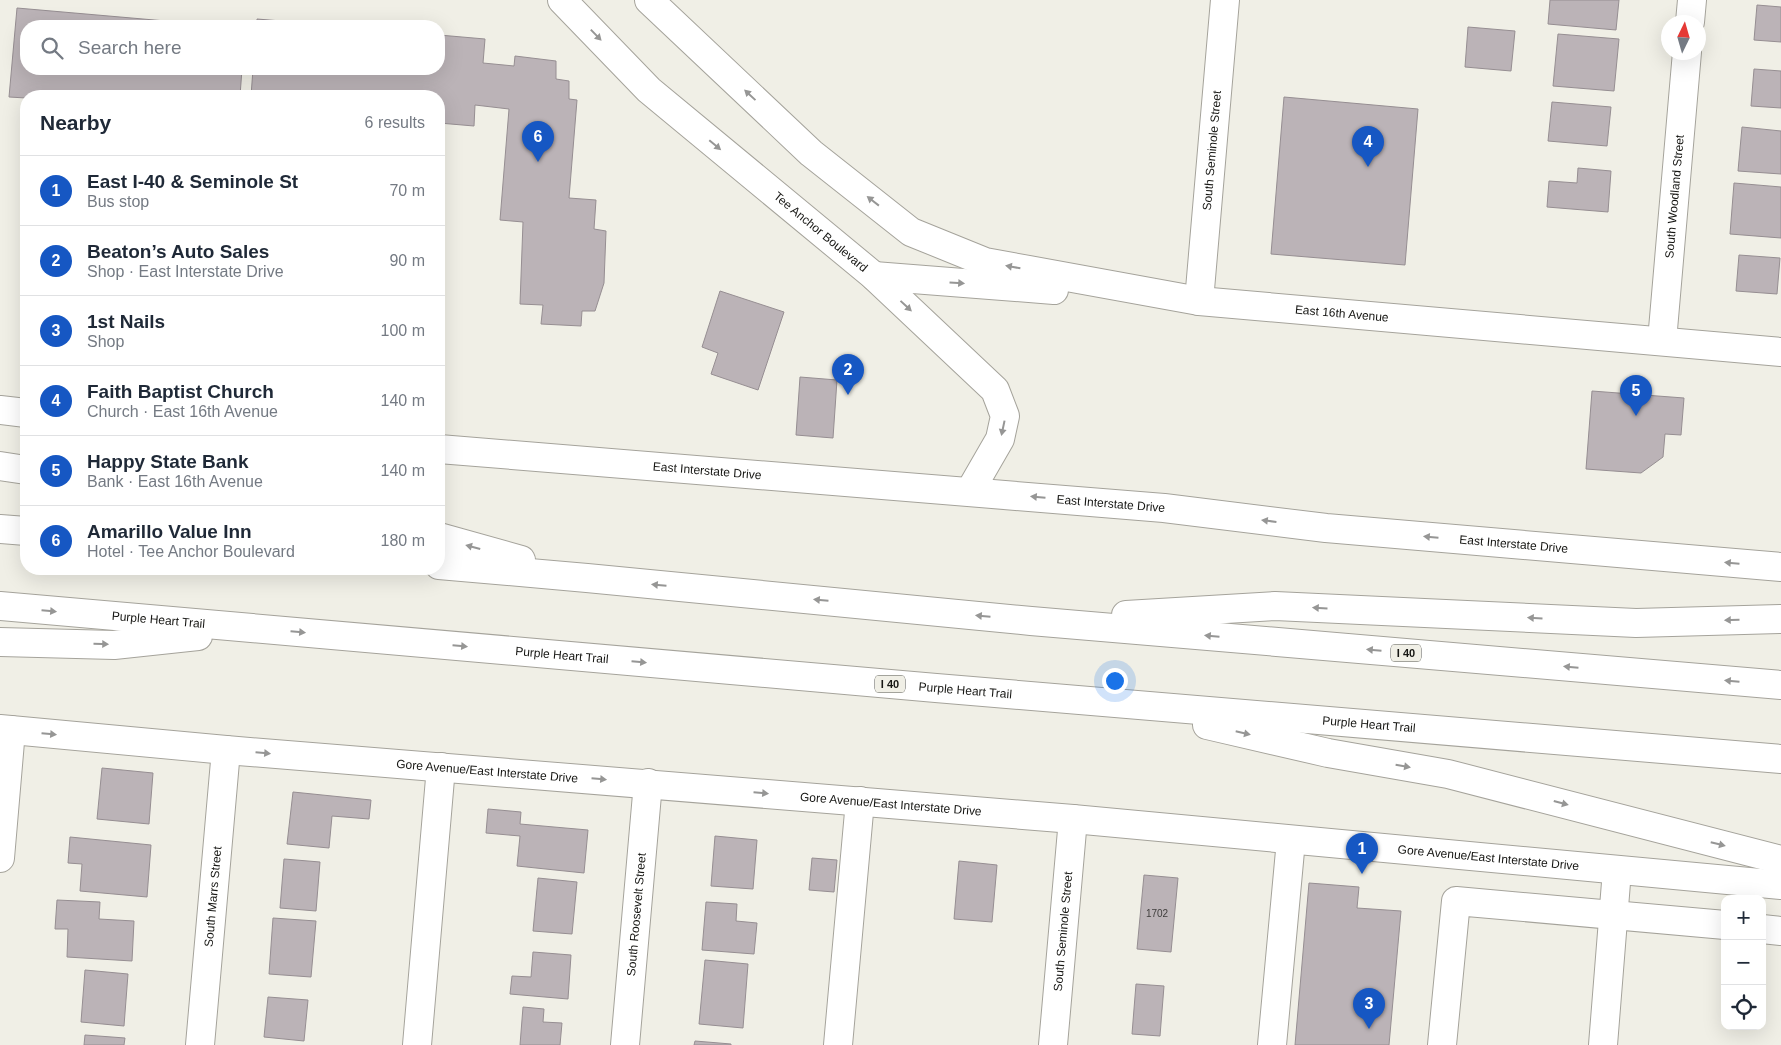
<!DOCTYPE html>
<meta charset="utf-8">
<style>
:root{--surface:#fff;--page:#f2f2f3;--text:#1f2937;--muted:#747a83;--line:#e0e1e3;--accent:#1657c3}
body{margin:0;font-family:Helvetica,sans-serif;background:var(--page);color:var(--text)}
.controls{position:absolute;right:15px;bottom:15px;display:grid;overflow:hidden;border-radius:10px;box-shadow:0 5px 20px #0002}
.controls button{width:45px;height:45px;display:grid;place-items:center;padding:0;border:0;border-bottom:1px solid var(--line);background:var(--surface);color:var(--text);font:25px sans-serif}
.compass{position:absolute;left:1661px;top:15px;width:45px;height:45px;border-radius:50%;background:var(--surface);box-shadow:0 5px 20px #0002;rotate:5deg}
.you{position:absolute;left:1114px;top:680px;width:18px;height:18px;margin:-12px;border:4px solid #fff;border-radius:50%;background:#1a73e8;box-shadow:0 0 0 8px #1a73e833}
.badge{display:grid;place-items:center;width:32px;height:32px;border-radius:50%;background:var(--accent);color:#fff;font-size:16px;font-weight:700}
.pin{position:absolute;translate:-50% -41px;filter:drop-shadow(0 1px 2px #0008)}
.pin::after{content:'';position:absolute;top:26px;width:18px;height:15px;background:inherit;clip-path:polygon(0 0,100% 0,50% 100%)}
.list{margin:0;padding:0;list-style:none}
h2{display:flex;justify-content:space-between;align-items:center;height:65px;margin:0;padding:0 20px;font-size:21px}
h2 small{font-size:16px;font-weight:400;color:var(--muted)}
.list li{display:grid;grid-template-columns:32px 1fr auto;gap:15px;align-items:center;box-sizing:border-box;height:70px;padding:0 20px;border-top:1px solid var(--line)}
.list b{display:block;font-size:19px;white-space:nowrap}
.list p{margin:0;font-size:16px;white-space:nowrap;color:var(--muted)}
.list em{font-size:16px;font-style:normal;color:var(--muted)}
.icon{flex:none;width:28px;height:28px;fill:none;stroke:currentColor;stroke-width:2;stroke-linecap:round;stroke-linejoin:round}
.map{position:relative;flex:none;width:1781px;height:1045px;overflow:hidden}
.search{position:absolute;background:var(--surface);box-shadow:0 5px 20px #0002;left:20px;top:20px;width:425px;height:55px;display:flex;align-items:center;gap:12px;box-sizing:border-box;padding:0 18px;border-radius:20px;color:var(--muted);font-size:19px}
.panel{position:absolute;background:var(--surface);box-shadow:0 5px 20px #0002;left:20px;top:90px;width:425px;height:485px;border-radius:20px}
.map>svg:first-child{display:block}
.building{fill:#bbb3b7;stroke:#968e92}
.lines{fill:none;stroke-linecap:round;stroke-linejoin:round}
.minor-casing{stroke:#a5a39b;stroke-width:30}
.major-casing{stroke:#a5a39b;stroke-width:30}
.highway-casing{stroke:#a5a39b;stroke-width:30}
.minor{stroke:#fff;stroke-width:28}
.major{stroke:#fff;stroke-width:28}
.highway{stroke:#fff;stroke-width:28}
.oneway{fill:#969695}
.labels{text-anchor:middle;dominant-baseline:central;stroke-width:5;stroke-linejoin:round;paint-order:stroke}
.number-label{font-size:10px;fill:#3f3d3c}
.shield{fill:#f0efe6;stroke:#575752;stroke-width:1}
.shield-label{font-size:11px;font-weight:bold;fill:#161613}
.street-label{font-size:12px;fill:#161613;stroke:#f0efe6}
</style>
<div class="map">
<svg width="1781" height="1045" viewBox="0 0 1781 1045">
<rect width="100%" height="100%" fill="#f0efe6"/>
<path class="building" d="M1550,0H1619L1616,30L1548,24Z
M1757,5L1781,7V42L1754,40Z
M17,8L223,26H26V69H242L240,96H26V98L9,97Z
M257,19L342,26H257Z
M1468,27L1515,31L1511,71L1465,67Z
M1558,34L1619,39L1614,91L1553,86Z
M439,35L485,39L483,63L514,66L515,56L556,61V79L569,81V99L577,100L569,198L596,200L594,229L606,231L604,283L595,311H582L581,326L541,324L543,305L520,304L523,222L500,220L509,109L475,105L474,126L439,123V96H251L253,69H439Z
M1754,69L1781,71V108L1751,106Z
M1284,97L1418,109L1405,265L1271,254Z
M1552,102L1611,107L1607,146L1548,141Z
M1742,127L1781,131V174L1738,171Z
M1578,168L1611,171L1608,212L1547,207L1549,181L1577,183Z
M1734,183L1781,187V238L1730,234Z
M1739,255L1780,258L1777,294L1736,291Z
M720,291L784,312L758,390L711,374L718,353L702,347Z
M800,377L837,380L833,438L796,435Z
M1592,391L1684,398L1681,435L1665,434L1663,457L1641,473L1586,469Z
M102,768L153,773L149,824L97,819Z
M293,792L371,800L369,819L332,816L329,848L287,844Z
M488,809L521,812L520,824L588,830L584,873L517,866L520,836L486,833Z
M715,836L757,840L753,889L711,886Z
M70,837L151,845L147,897L80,891L82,864L68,863Z
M812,858L837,860L834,892L809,890Z
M284,859L320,862L316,911L280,908Z
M959,861L997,865L992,922L954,919Z
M1144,875L1178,878L1171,952L1137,949Z
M538,878L577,882L572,934L533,931Z
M1309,883L1359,887L1357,908L1401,911L1389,1045H1295Z
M57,900L100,902L99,919L134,921L132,961L67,957L68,929H55Z
M706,902L737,904L736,921L757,923L754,954L702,950Z
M273,918L316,921L311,977L269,974Z
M533,952L571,955L568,999L510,994L512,976L531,977Z
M705,960L748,964L743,1028L699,1024Z
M85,970L128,974L124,1026L81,1022Z
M1136,984L1164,986L1160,1036L1132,1034Z
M268,997L308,1000L304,1041L264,1037Z
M523,1007L544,1009L543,1022L562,1023L560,1045H520Z
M85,1035L125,1038L124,1045H84Z
M695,1041L731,1044V1045H694Z"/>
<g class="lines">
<defs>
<g id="minor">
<path d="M1690,22L1692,0"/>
<path id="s1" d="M1199,301L1225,0"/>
<path id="s2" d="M1662,341L1687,52"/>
<path d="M0,858L11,730"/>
<path d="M1762,929L1781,931"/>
<path id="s3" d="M200,1045L226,750"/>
<path d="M417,1045L441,767"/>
<path id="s4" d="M625,1045L648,783"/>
<path d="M838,1045L860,801"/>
<path id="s5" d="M1053,1045L1073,819"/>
<path d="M1272,1045L1291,840"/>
<path d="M1442,1045L1456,901L1725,925"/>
<path d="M1603,1045L1617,870"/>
</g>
<g id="major">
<path id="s6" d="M562,0L649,90L874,276L995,390L1005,416L1000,439L970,491"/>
<path id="s7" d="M649,0L811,153L911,232L985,262L1199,301L1781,352"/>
<path d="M874,276L1054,290"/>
<path d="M0,410L26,413"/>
<path id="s8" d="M439,449L1164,508L1326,528L1781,567"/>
<path id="s9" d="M0,729L226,750L1073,819L1781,885"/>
</g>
<g id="highway">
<path d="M0,466L26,470"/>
<path d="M0,529L26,531"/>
<path d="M439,537L521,560"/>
<path d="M439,565L587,578L1031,621L1781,685"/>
<path id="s10" d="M0,606L936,688L1781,759"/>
<path d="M1126,615L1275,606L1636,623L1781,619"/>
<path d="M0,642L114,645L198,636"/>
<path d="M1207,725L1328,753L1448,774L1781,860"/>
</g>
</defs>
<use href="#minor" class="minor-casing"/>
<use href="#major" class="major-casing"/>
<use href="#highway" class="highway-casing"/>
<use href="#minor" class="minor"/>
<use href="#major" class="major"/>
<use href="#highway" class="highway"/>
</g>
<defs><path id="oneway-solid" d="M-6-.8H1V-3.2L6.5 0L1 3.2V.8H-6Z" transform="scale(1.25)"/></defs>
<g class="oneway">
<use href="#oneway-solid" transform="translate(596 35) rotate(46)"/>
<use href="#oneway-solid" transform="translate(750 95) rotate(-137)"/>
<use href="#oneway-solid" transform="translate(715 145) rotate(40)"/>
<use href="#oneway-solid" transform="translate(873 201) rotate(-142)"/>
<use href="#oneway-solid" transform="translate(1013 267) rotate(-170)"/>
<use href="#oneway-solid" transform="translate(957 283) rotate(4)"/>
<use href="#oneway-solid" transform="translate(906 306) rotate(43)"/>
<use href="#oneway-solid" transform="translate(1003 428) rotate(102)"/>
<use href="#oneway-solid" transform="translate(1038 497) rotate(-175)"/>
<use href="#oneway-solid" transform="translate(1269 521) rotate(-173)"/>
<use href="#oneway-solid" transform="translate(1431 537) rotate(-175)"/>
<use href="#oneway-solid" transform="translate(473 547) rotate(-165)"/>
<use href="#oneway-solid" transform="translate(1732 563) rotate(-175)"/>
<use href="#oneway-solid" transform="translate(659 585) rotate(-175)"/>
<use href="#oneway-solid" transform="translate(821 600) rotate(-175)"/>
<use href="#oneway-solid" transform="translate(1320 608) rotate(-177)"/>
<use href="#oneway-solid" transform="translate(49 611) rotate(5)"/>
<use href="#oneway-solid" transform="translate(983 616) rotate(-175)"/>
<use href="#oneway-solid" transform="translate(1535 618) rotate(-177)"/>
<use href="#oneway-solid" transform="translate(1732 620) rotate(179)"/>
<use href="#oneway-solid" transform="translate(298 632) rotate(5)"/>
<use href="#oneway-solid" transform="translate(1212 636) rotate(-175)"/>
<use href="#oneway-solid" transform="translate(101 644) rotate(1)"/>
<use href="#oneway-solid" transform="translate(460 646) rotate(5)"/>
<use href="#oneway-solid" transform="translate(1374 650) rotate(-175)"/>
<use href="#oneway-solid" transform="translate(639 662) rotate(5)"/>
<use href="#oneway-solid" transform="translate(1571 667) rotate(-175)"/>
<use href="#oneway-solid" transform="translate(1732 681) rotate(-175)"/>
<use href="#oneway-solid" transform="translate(1243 733) rotate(13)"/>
<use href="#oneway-solid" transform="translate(49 734) rotate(5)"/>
<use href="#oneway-solid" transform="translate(263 753) rotate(5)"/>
<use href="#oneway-solid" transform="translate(1403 766) rotate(10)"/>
<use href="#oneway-solid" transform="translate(599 779) rotate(5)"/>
<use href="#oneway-solid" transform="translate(761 793) rotate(5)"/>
<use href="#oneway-solid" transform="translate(1561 803) rotate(15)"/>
<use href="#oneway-solid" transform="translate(1718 844) rotate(14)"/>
</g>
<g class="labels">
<g class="number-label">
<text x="1157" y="913">1702</text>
</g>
<g class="shield">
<rect x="1391" y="644.5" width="30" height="17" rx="4"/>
<rect x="875" y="675.5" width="30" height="17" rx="4"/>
</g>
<g class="shield-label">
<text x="1406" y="653">I 40</text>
<text x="890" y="684">I 40</text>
</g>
<g class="street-label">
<text stroke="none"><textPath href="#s1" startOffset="151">South Seminole Street</textPath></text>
<text stroke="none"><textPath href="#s2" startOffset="145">South Woodland Street</textPath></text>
<text stroke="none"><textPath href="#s6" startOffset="348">Tee Anchor Boulevard</textPath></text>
<text stroke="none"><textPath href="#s7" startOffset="791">East 16th Avenue</textPath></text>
<text stroke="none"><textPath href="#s8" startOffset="269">East Interstate Drive</textPath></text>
<text stroke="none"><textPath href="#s8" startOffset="674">East Interstate Drive</textPath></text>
<text stroke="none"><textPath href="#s8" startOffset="1079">East Interstate Drive</textPath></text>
<text stroke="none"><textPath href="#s10" startOffset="159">Purple Heart Trail</textPath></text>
<text stroke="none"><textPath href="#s10" startOffset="564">Purple Heart Trail</textPath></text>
<text stroke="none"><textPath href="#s10" startOffset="969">Purple Heart Trail</textPath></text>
<text stroke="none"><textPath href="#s10" startOffset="1374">Purple Heart Trail</textPath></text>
<text stroke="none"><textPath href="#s9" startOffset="489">Gore Avenue/East Interstate Drive</textPath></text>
<text stroke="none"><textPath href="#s9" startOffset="894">Gore Avenue/East Interstate Drive</textPath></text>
<text stroke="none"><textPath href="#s9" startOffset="1494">Gore Avenue/East Interstate Drive</textPath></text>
<text stroke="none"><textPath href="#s3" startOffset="149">South Marrs Street</textPath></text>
<text stroke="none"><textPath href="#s4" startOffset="131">South Roosevelt Street</textPath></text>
<text stroke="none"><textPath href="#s5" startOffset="114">South Seminole Street</textPath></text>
</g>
</g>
</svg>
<div class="controls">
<button>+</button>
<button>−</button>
<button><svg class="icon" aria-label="locate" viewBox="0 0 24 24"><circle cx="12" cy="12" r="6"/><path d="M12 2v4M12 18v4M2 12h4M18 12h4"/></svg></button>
</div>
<svg class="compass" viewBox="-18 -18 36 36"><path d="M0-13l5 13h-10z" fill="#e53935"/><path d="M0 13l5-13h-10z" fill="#747a83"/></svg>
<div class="you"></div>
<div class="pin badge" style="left:1362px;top:874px">1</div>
<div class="pin badge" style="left:848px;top:395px">2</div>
<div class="pin badge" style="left:1369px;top:1029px">3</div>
<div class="pin badge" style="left:1368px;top:167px">4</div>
<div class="pin badge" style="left:1636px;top:416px">5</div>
<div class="pin badge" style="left:538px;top:162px">6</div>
<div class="search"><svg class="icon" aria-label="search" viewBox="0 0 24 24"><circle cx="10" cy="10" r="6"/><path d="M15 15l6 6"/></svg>Search here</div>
<section class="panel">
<h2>Nearby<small>6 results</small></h2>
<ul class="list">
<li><span class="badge">1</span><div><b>East I-40 &amp; Seminole St</b><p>Bus stop</p></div><em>70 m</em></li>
<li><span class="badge">2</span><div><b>Beaton’s Auto Sales</b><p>Shop · East Interstate Drive</p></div><em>90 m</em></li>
<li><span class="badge">3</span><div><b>1st Nails</b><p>Shop</p></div><em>100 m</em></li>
<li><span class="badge">4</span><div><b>Faith Baptist Church</b><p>Church · East 16th Avenue</p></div><em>140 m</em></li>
<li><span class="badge">5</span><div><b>Happy State Bank</b><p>Bank · East 16th Avenue</p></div><em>140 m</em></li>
<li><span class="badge">6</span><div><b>Amarillo Value Inn</b><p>Hotel · Tee Anchor Boulevard</p></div><em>180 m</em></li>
</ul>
</section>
</div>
